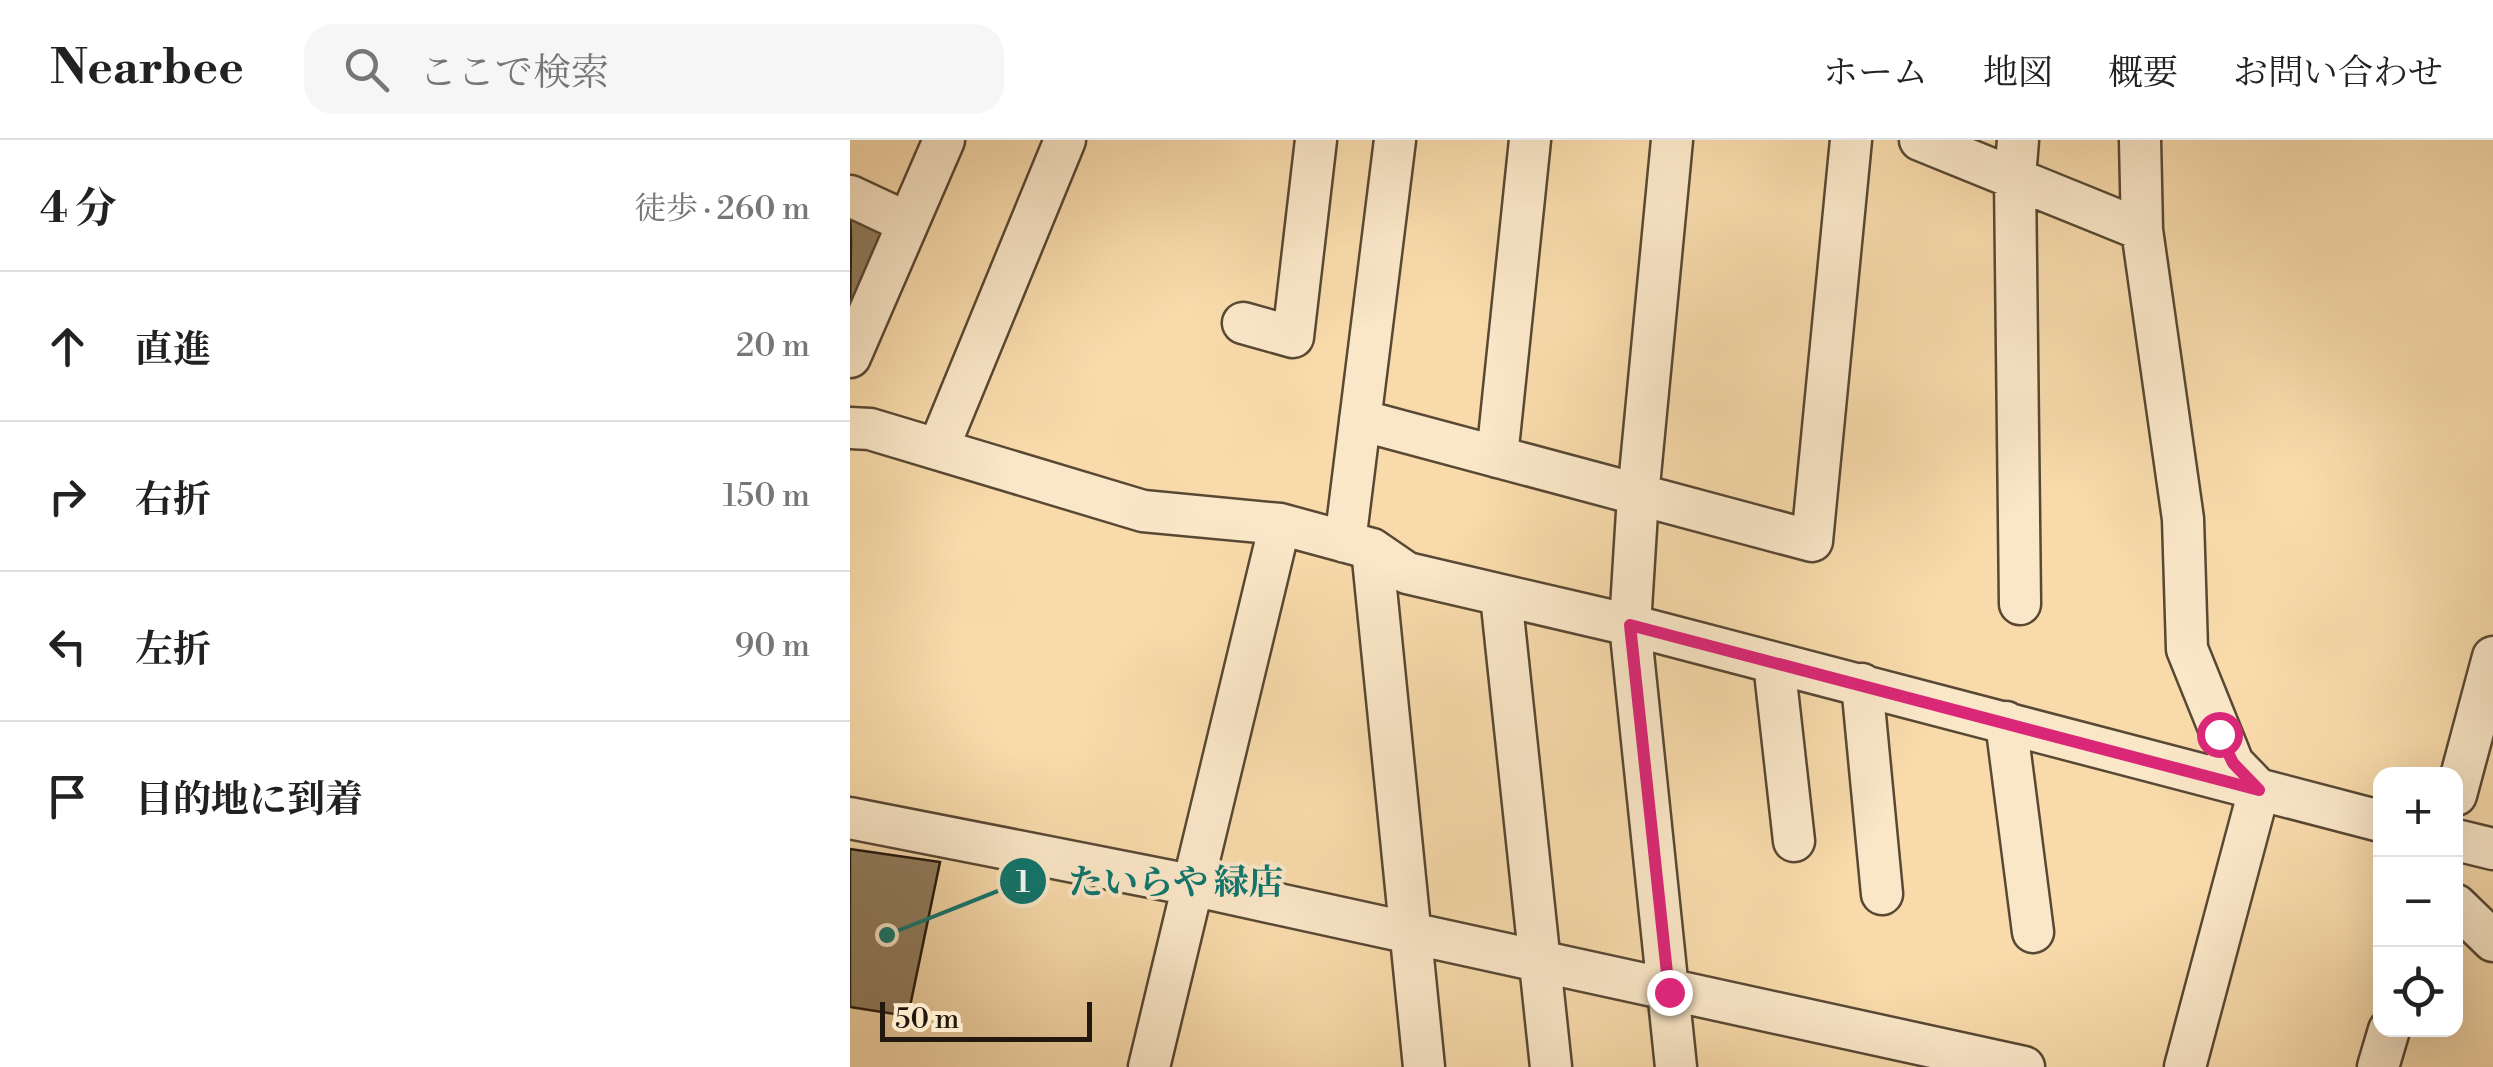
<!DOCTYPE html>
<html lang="ja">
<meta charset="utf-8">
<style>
:root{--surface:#fff;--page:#f6f6f6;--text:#222;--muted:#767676;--line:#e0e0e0}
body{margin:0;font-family:"Libre Bodoni","Noto Serif JP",serif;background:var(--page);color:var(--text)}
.controls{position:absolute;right:30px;bottom:30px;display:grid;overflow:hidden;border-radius:20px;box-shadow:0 10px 40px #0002}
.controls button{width:90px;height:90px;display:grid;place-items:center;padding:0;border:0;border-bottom:2px solid var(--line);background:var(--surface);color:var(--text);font:50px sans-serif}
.scale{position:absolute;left:30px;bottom:25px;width:212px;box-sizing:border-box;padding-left:10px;border:5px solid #22180d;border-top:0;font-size:28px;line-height:35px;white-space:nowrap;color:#22180d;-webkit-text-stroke:8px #fae7c8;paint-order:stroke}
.stop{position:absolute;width:30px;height:30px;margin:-22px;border:8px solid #db2777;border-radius:50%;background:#fff}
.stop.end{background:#db2777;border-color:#fff;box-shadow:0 2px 10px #0008}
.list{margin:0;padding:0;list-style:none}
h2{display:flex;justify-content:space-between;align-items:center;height:130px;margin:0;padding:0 40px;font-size:42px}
h2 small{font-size:32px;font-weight:400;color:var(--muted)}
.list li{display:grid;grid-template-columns:65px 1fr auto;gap:30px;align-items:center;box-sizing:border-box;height:150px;padding:0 40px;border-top:2px solid var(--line)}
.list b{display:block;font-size:38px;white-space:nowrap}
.list em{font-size:32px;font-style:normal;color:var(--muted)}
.icon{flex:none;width:55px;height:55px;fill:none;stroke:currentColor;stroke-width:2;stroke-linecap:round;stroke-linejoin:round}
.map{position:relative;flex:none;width:1643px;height:927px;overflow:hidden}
header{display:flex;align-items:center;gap:60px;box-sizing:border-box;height:140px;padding:0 50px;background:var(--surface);border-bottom:2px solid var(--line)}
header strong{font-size:48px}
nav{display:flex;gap:55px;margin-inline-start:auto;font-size:35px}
.search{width:700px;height:90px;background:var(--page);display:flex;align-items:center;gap:25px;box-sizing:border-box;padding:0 35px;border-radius:30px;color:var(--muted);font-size:38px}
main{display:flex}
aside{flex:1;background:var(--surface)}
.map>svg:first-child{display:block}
.building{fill:#917d5f;stroke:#22180d;stroke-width:2.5}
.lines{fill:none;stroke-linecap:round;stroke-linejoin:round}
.minor-casing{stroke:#584834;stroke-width:45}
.minor{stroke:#fae7c8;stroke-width:40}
.route{stroke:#db2777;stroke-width:12}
.leader{fill:none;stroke:#0f766e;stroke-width:4}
.callout-dot{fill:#0f766e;stroke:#fae7c8;stroke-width:4}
.mark-label{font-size:30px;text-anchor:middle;font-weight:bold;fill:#fff}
.callout-label{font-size:35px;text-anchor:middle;font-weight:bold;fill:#0f766e;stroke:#fae7c8;stroke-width:8;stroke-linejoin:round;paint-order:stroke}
</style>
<header>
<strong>Nearbee</strong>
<div class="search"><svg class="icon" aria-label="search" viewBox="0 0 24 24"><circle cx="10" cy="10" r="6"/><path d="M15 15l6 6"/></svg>ここで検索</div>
<nav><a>ホーム</a><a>地図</a><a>概要</a><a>お問い合わせ</a></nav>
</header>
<main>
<aside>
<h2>4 分<small>徒歩 · 260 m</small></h2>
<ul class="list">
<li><svg class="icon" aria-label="ahead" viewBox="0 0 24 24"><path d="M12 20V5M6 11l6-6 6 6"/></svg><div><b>直進</b></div><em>20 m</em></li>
<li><svg class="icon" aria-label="right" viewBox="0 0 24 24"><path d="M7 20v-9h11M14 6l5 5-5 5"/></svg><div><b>右折</b></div><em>150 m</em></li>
<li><svg class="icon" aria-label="left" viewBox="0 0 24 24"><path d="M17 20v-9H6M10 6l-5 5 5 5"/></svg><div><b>左折</b></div><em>90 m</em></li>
<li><svg class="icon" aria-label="arrive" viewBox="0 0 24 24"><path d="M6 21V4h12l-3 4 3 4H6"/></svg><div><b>目的地に到着</b></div></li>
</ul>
</aside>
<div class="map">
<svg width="1643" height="927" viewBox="0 0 1643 927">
<rect width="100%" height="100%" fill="#f8daab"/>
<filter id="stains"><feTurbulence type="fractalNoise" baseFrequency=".002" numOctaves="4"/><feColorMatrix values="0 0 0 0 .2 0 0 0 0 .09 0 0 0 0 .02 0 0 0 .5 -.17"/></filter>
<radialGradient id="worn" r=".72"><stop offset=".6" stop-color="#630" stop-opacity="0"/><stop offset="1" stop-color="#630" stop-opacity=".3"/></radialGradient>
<path class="building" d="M0,69L43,83L0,180L1,100Z
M0,709L90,722L58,876L0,867Z"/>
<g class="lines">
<defs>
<path id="minor" d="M822,0L788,356L780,485L826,927
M1070,0L1292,90
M1168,0L1165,38L1170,464
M1290,0L1292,90L1333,379L1337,509L1383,623L1409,650L1335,927
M0,56L58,83
M393,183L443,197L466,0
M0,217L94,0
M510,280L962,401L1001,0
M0,288L20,289L293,371L430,384L522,409L557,433L780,485L1530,681
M88,309L215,0
M647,317L680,0
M495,402L545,0
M522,409L574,927
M651,456L701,927
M924,523L944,701
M1012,544L1032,754
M1156,582L1183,792
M1606,655L1643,517
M0,678L341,745L1174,927
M1606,700L1643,709
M1606,765L1643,801
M299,927L430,384
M1528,927L1539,890"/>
</defs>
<use href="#minor" class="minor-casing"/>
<use href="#minor" class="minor"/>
</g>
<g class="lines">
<path class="route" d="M819,852L780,485L1409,650L1383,623L1369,594"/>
</g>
<path class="leader" d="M37 795L173 741"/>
<g class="callout-dot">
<circle cx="37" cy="795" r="10"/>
<circle cx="173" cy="741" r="25"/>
</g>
<g class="mark-label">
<text x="173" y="752">1</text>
</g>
<g class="callout-label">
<text x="326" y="754">たいらや 緑店</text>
</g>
<rect width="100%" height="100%" filter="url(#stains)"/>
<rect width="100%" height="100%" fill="url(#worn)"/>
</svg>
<div class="controls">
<button>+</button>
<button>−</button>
<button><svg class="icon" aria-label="locate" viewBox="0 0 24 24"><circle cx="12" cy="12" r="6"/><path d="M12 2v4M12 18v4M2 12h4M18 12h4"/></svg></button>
</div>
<div class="scale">50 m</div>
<div class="stop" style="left:1369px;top:594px"></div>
<div class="stop end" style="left:819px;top:852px"></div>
</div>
</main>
